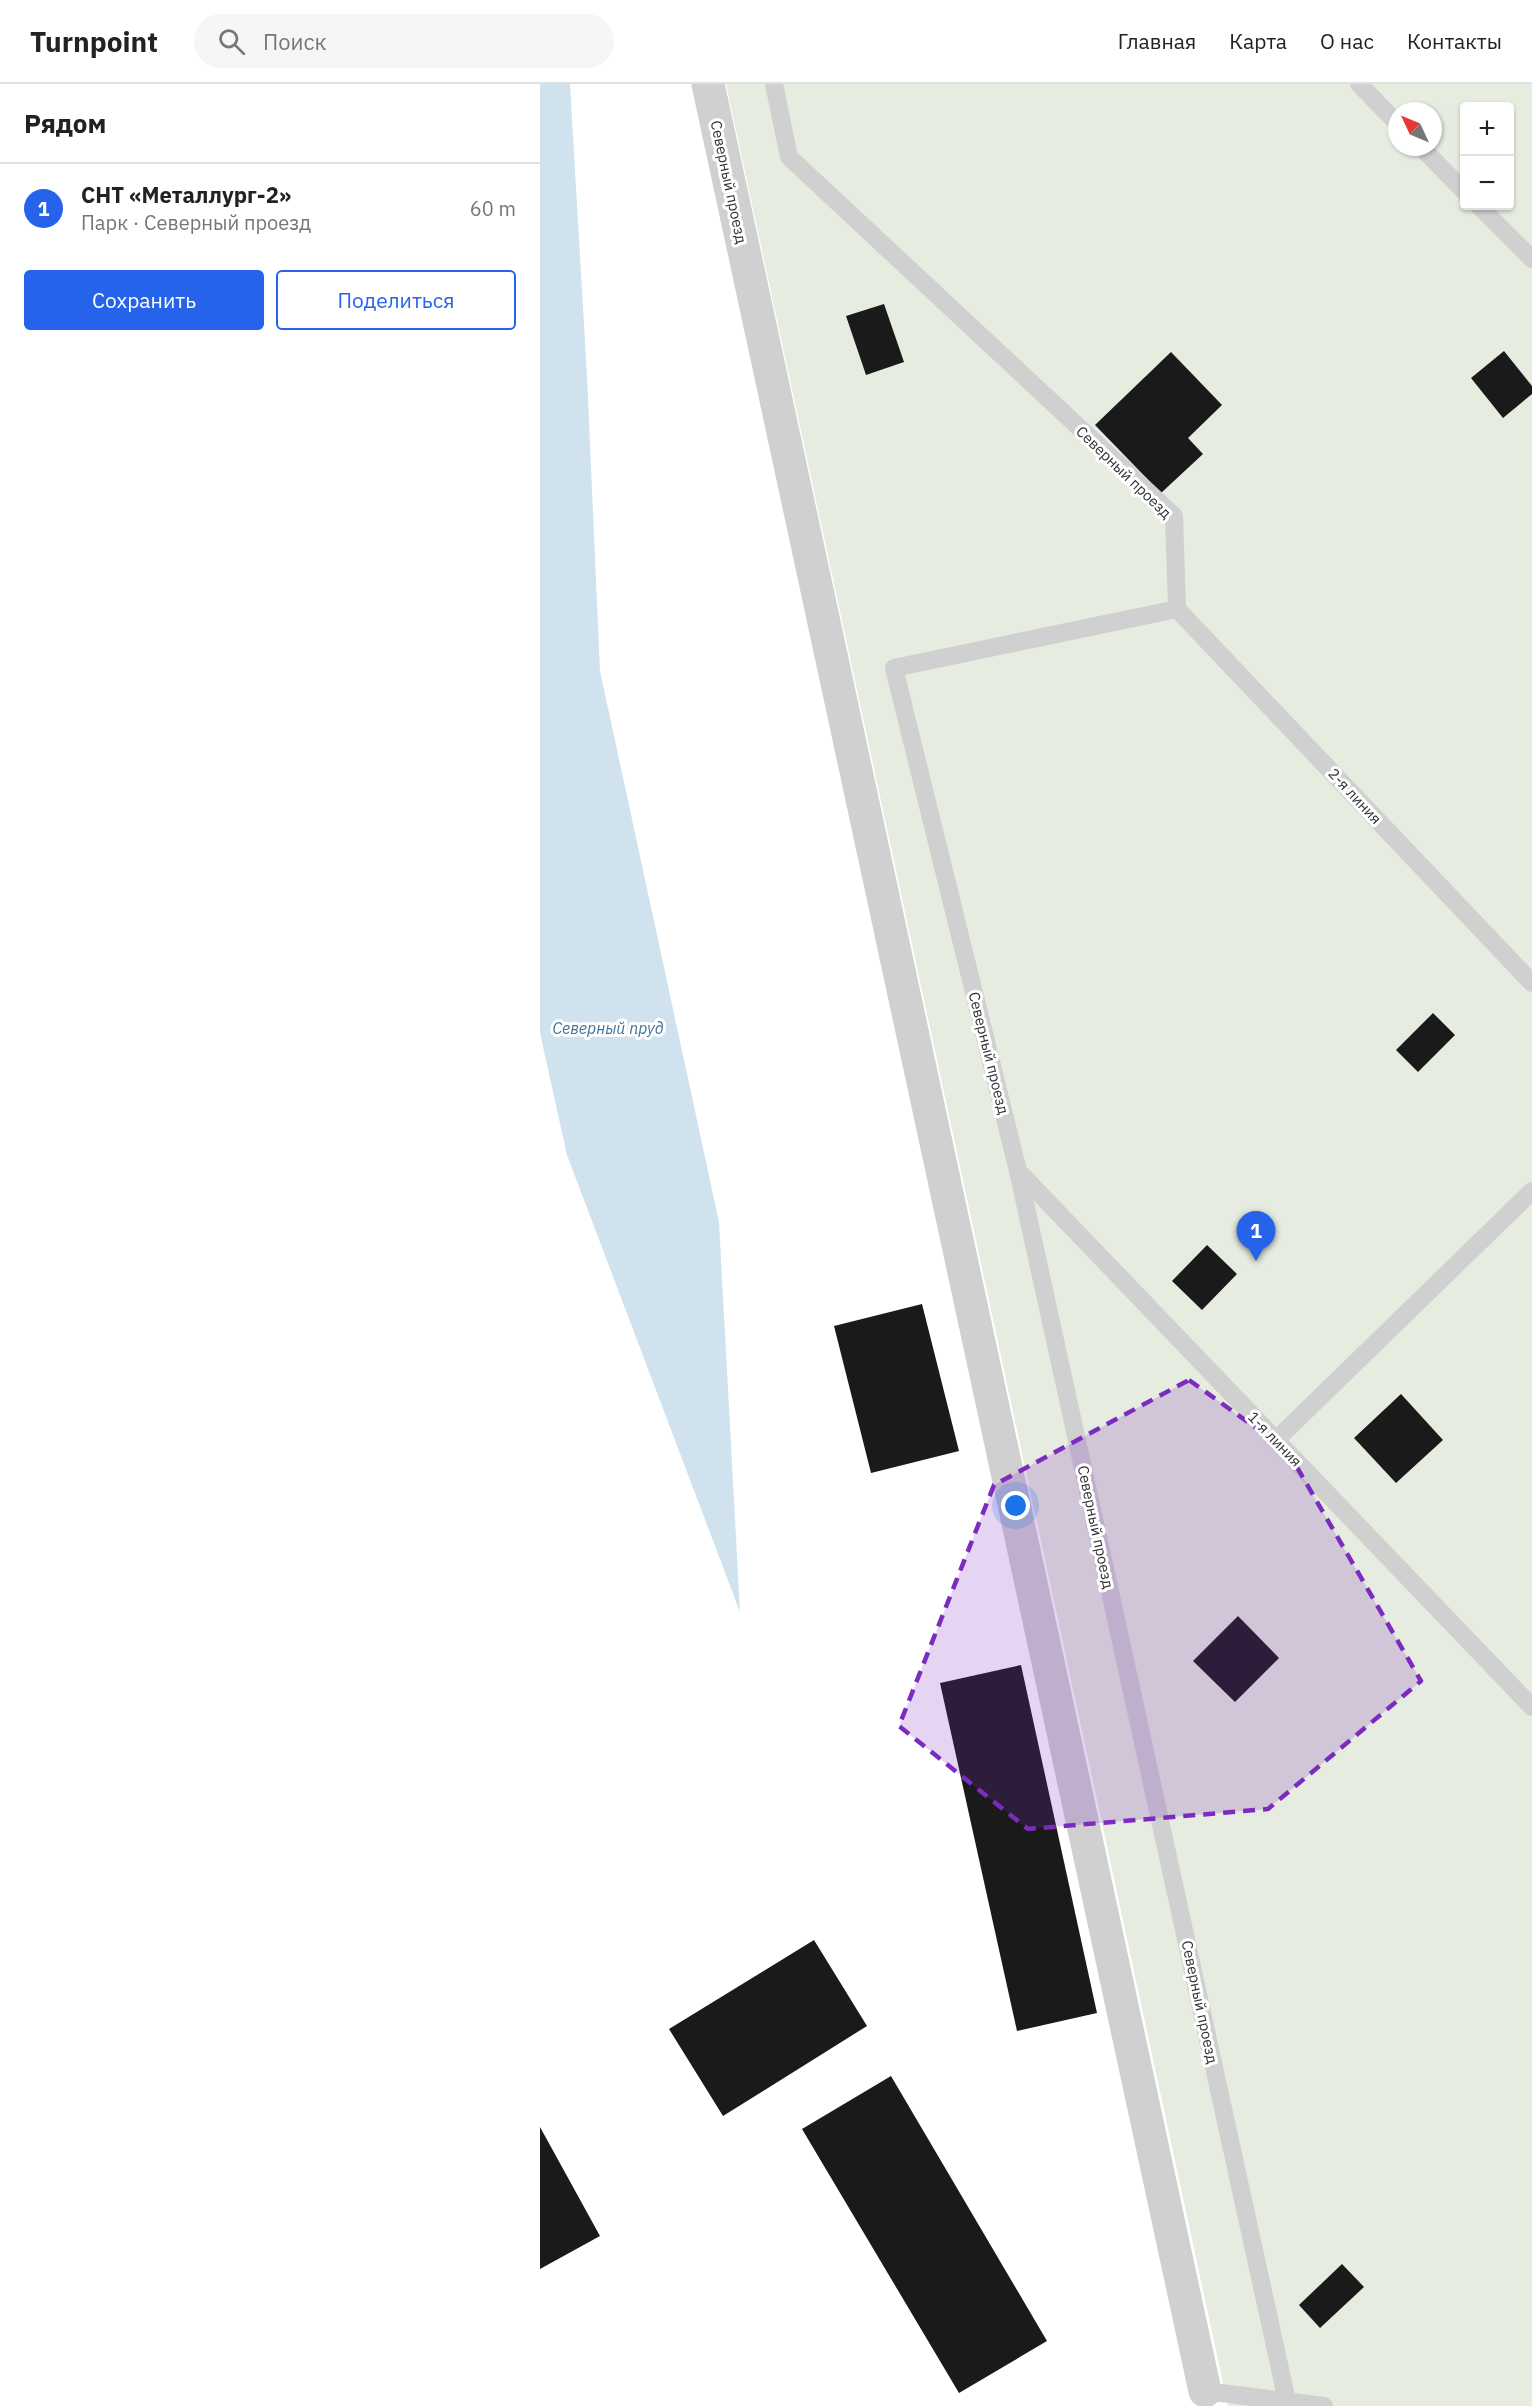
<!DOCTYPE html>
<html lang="ru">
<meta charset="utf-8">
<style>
:root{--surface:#fff;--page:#f6f6f6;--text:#222;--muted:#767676;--line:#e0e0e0;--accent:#2563eb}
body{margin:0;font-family:"IBM Plex Sans",sans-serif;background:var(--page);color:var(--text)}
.controls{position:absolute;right:18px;top:18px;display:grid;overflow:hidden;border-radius:6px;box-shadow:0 2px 4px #0004}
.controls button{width:54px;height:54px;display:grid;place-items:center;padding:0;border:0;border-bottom:2px solid var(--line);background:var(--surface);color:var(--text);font:30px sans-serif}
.compass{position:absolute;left:848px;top:18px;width:54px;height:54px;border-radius:50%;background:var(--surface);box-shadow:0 2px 4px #0004;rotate:314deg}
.you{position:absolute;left:476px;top:1422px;width:21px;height:21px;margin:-15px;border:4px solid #fff;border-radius:50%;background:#1a73e8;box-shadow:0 0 0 9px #1a73e833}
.badge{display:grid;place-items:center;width:39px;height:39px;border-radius:50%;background:var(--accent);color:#fff;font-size:20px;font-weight:700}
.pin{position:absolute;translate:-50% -50px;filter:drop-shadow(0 2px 3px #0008)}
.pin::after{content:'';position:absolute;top:32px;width:21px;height:18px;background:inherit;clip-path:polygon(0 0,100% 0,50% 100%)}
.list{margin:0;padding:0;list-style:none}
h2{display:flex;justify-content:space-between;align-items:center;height:78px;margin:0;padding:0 24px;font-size:26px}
h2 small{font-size:20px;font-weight:400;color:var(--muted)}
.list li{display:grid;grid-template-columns:39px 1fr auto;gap:18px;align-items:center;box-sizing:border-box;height:90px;padding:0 24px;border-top:2px solid var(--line)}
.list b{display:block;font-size:22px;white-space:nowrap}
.list p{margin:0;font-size:20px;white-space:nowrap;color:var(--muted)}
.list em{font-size:20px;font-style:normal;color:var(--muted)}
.actions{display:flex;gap:12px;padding:18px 24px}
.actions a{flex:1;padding:14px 0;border:2px solid var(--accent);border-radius:6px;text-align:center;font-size:21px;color:var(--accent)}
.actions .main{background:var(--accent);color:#fff}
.icon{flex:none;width:33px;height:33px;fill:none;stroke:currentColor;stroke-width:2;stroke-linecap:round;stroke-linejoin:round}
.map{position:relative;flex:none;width:992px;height:2322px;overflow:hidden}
header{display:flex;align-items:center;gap:36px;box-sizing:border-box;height:84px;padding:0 30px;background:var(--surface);border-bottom:2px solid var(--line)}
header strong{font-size:28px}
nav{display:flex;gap:33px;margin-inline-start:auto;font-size:21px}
.search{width:420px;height:54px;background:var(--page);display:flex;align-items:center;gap:15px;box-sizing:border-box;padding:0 21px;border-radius:33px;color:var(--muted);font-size:22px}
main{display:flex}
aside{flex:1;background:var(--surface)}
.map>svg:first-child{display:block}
.green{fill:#e6ecdf;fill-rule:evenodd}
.water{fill:#cfe2ee}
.building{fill:#1a1a1a}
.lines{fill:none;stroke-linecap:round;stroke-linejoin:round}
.service{stroke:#d0d0d0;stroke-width:18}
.minor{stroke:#d0d0d0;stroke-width:33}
.marked{fill:#7b2cbf;fill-opacity:0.2;stroke:#7b2cbf;stroke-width:4.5;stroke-dasharray:12 8;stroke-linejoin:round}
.labels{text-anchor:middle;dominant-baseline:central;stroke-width:6;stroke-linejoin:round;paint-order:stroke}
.street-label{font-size:15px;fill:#333;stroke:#fff}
.water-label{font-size:16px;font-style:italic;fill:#3f7597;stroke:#fff}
</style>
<header>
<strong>Turnpoint</strong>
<div class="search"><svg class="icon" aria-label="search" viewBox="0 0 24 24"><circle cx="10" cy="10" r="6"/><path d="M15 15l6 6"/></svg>Поиск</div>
<nav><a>Главная</a><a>Карта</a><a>О нас</a><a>Контакты</a></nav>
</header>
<main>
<aside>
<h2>Рядом<small></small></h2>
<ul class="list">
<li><span class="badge">1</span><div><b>СНТ «Металлург-2»</b><p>Парк · Северный проезд</p></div><em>60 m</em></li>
</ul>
<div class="actions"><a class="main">Сохранить</a><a>Поделиться</a></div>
</aside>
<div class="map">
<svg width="992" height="2322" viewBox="0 0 992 2322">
<rect width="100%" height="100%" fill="#fff"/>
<path class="green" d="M186,0H992V2322H688ZM924,22H970V122H924ZM857,27H893V63H857Z"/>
<path class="water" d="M0,0H30L47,292L60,587L179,1138L200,1528L27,1071L0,949Z"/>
<path class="building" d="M344,220L364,278L326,291L306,232Z
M964,267L992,302V310L963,334L931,294Z
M631,268L682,321L648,354L663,370L621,409L555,341Z
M893,929L915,951L878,988L856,966Z
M667,1161L697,1190L662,1226L632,1197Z
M382,1220L419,1367L331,1389L294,1242Z
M861,1310L903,1356L856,1399L814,1354Z
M698,1532L739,1574L695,1618L653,1577Z
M481,1581L557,1929L477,1947L400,1599Z
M274,1856L327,1942L183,2032L129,1945Z
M351,1992L507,2257L419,2309L262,2045Z
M0,2043L60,2152L0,2185Z
M802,2180L824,2203L780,2244L759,2221Z"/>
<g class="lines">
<path class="service" d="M234,0L249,73L634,432L637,525
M819,0L857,39
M881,63L924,107
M939,122L992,175
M637,525L354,584L478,1087L747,2317
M637,525L992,899
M478,1087L992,1623
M736,1356L992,1107
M663,2314L665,2307L784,2322"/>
<path class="minor" d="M168,0L665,2307"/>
</g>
<path class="marked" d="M649,1296L747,1366L881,1597L728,1725L488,1745L359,1642L454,1401Z"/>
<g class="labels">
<g class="street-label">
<text transform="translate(189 98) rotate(78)">Северный проезд</text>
<text transform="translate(584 388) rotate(44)">Северный проезд</text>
<text transform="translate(815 712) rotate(47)">2-я линия</text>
<text transform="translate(449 969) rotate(76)">Северный проезд</text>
<text transform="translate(735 1355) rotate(46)">1-я линия</text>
<text transform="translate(556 1443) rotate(78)">Северный проезд</text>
<text transform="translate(660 1918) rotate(78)">Северный проезд</text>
</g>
<g class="water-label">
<text x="68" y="944">Северный пруд</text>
</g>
</g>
</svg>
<div class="controls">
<button>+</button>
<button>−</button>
</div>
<svg class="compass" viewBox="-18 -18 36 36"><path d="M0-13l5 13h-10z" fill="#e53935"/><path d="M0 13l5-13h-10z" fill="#767676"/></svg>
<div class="you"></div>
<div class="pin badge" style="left:716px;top:1177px">1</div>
</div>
</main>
